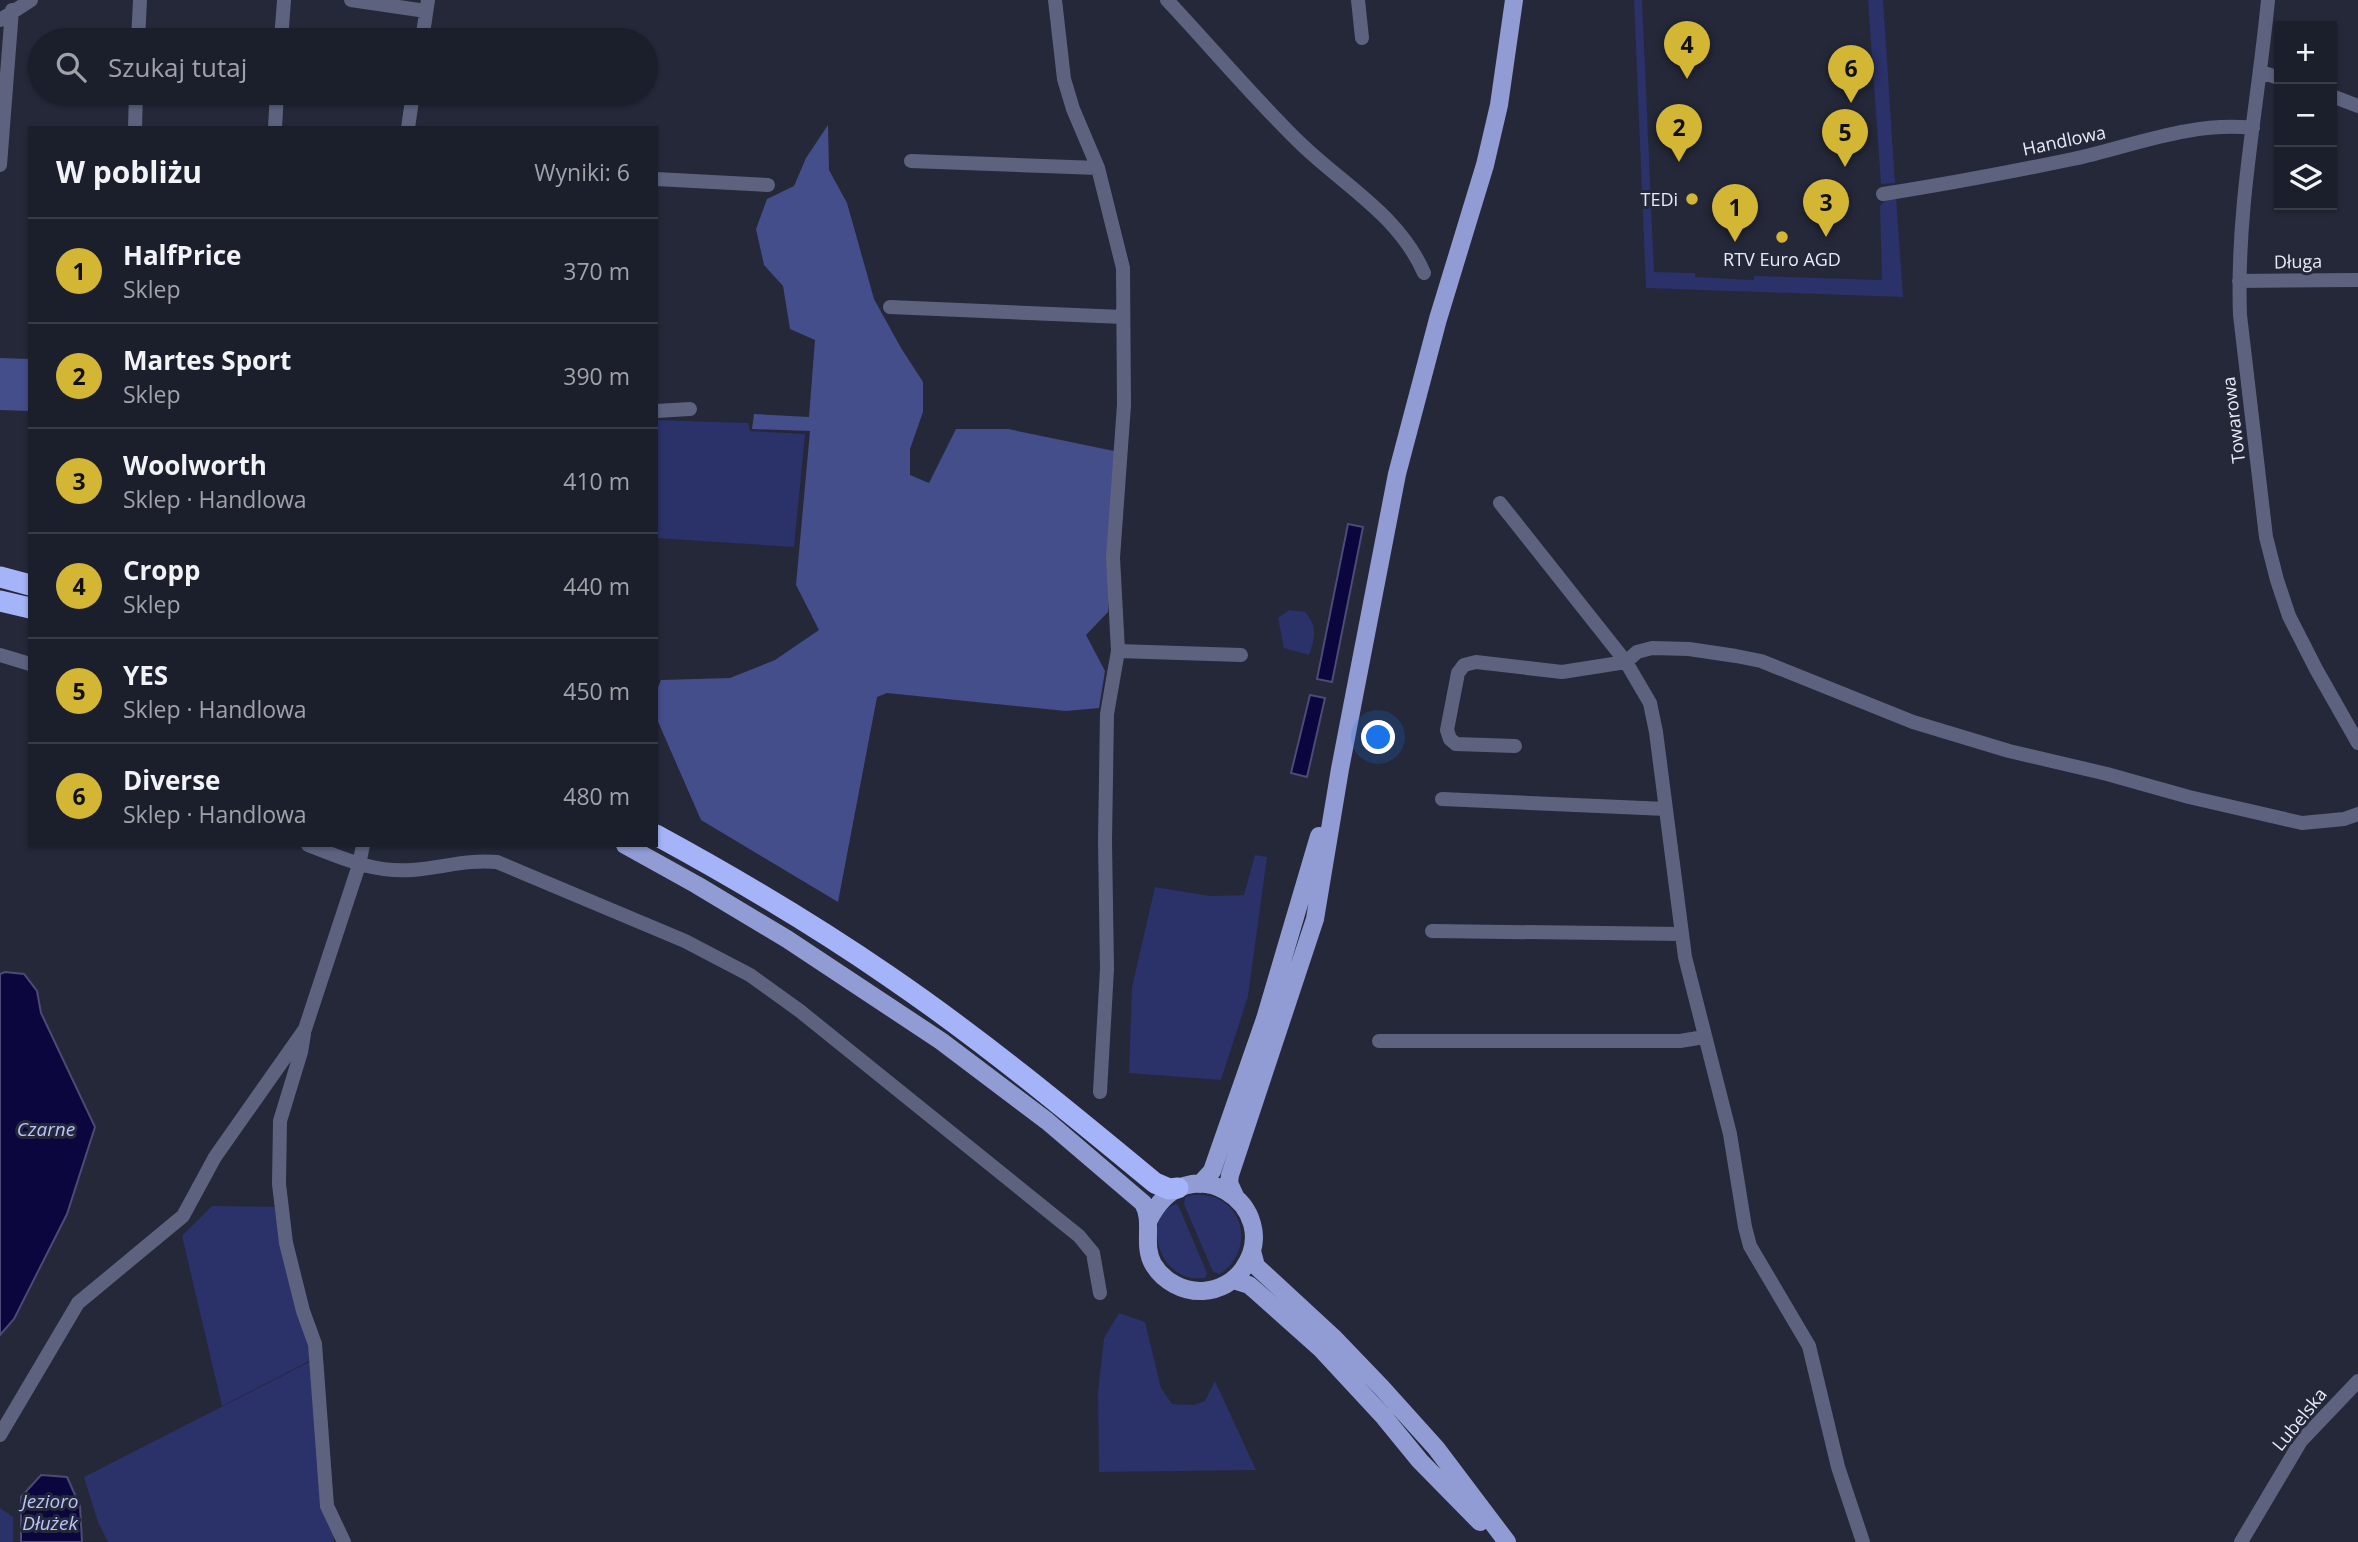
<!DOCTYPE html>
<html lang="pl">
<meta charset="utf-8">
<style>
:root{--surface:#1b1e2b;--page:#282b37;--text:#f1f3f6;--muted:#a0a2a9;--line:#393c47;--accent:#d4b635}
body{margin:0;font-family:"Open Sans",sans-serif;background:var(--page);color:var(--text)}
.controls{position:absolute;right:21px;top:21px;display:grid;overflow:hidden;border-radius:0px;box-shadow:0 2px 5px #0004}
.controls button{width:63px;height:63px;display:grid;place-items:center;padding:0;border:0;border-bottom:2px solid var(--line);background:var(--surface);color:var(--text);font:35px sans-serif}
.you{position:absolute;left:1379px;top:738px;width:24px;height:24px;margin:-18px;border:5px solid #fff;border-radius:50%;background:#1a73e8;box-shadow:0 0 0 10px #1a73e833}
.badge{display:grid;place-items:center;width:46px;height:46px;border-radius:50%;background:var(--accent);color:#111;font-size:23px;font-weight:700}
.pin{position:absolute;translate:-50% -58px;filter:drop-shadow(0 2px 4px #0008)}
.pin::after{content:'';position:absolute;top:37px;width:24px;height:21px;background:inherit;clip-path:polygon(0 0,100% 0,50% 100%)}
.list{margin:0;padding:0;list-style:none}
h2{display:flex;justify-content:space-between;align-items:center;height:91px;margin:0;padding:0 28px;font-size:30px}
h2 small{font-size:23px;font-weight:400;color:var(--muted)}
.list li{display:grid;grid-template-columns:46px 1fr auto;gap:21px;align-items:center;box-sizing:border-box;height:105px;padding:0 28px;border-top:2px solid var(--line)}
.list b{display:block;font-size:26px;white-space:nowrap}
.list p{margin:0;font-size:23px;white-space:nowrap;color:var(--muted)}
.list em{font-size:23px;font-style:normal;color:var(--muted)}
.icon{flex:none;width:38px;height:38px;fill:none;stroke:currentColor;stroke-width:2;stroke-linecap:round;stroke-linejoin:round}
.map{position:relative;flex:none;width:2358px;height:1542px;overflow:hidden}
.search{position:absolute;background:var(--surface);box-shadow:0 2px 5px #0004;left:28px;top:28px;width:630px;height:77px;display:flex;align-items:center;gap:18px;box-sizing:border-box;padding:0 24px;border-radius:38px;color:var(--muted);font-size:26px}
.panel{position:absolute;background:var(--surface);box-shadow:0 2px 5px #0004;left:28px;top:126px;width:630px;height:721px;border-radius:0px}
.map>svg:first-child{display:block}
.green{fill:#2b3169}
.forest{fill:#444e8a}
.water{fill:#0b063e;stroke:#4d4a75;stroke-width:2}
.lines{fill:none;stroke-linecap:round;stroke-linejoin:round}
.minor{stroke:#5d637f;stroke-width:14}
.major{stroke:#919cd5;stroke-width:18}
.highway{stroke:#a5b3f8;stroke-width:21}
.poi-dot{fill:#d4b635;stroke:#242839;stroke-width:2.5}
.labels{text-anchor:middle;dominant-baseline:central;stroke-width:6;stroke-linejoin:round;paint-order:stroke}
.street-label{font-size:18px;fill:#e7eaf6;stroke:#242839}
.poi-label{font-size:18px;fill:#e7eaf6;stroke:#242839;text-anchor:end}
.water-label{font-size:19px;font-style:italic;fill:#b9c4fb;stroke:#242839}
</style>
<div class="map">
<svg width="2358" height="1542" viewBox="0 0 2358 1542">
<rect width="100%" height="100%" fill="#242839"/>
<path class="green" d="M1634,0H1642L1654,272L1695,273V277L1754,280V276L1882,280L1880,206L1885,200L1896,197L1903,297L1646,288Z
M1868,0H1883L1895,183L1881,184Z
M656,420L748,423L750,431L805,434L794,547L656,538Z
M1289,610L1305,612C1318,627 1315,638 1309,655L1284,648L1278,618Z
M1255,855L1267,857L1248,996L1221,1080L1129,1073L1132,987L1155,887L1210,896L1244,895Z
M1193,1195C1241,1190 1259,1247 1220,1274L1213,1272L1184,1204L1185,1197Z
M1176,1204L1179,1207L1207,1273L1205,1278C1158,1285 1140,1216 1176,1204Z
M212,1206L288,1207L292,1237L321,1355L222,1406L182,1236Z
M1119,1313L1145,1322L1161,1388L1172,1404L1194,1405L1205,1401L1215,1381L1256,1470L1099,1472L1098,1392L1104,1338Z
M321,1356L334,1542H108L98,1522L84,1477Z
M0,1508L13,1517V1542H0Z"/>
<path class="forest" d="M828,125L829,170L847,203L874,299L901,348L923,382V412L910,449V475L929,483L956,429H1008L1119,452L1108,612L1086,635L1105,671L1099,708L1066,711L887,693L877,697L838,902L701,820L656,717V693L661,680L730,678L775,660L819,630L796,585L810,431L752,429L754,414L809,417L815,340L790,329L783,286L764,265L756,229L767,199L794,186L806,158Z
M0,358L30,359V411L0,410Z"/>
<path class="water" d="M1348,524L1363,527L1332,682L1317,679Z
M1310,695L1325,698L1307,777L1291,773Z
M5,972L24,974L37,991L41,1013L95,1127L67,1214L14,1319L0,1335V974Z
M41,1475L67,1477L80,1506L82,1542H21V1497Z"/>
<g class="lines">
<path class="minor" d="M351,0L426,11
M1055,0L1064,79L1073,109L1098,168L1123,268L1124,405L1113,558L1118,651L1107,714L1105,841L1107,969L1100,1092
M1167,0C1211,47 1253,97 1299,142C1343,185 1399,215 1424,273
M1358,0L1362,38
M2268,0C2258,105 2236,209 2240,315L2266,537L2277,580L2289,616L2316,669L2358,743
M0,20L31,0
M138,40L140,0
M281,40L284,0
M422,40L428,0
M2261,72L2279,78
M2332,96L2358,106
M135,128L136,93
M275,128L277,93
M408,128L413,93
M911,161L1098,168
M0,165L12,10
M656,179L768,185
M1883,194C1947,184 2010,172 2073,159C2132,146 2192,121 2253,128
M2239,281L2358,280
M890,307L1123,317
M656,411L690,409
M1500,503L1626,662L1650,703L1656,732L1685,957L1730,1134L1745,1227L1750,1246L1809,1346L1838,1467L1863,1542
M1118,651L1241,655
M0,655L30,664
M1515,746L1456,744L1450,739L1447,730L1458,673L1464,665L1476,662L1562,672L1626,662L1637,652L1652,648L1689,649L1736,656L1761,661L1913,722L2009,751L2107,774L2189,797L2302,823L2344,819L2358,814
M1442,799L1666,809
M308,845C342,858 374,873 412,870C441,868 468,859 497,862L685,941L750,975L800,1011L1079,1236L1093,1253L1100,1293
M1432,931L1682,934
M304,1034L301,1052L280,1121L279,1184L286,1243L303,1311L315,1344L327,1506L344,1542
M1379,1041H1680L1704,1037
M0,1435L78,1303L183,1216L215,1157L305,1029L359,865L363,845
M2241,1542L2301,1441L2358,1381"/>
<path class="major" d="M625,845L697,885L787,939L941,1041L1047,1121L1143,1203C1154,1222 1142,1244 1153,1264C1163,1281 1183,1292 1203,1291C1219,1290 1234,1282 1243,1269C1287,1207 1186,1139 1148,1222
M1200,1184L1212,1171L1265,1019L1319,836
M1235,1196L1229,1183L1230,1175L1315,919L1340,769L1397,474L1438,319L1485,165L1499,105L1514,0
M1252,1251L1256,1266L1333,1337L1382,1388L1436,1448L1507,1542
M1233,1280L1249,1285L1256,1291L1320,1348L1384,1417L1420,1461L1480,1522"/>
<path class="highway" d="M0,577L30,585
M0,601L30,608
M656,835C735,878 813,924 887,975C981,1039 1068,1111 1155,1183L1169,1189L1178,1188"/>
</g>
<g class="poi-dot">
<circle cx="1692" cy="199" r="7"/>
<circle cx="1782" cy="237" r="7"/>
</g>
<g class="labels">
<g class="street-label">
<text transform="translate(2064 140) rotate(-12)">Handlowa</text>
<text transform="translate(2298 261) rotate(-1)">Długa</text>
<text transform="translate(2233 420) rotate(-97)">Towarowa</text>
<text transform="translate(2299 1419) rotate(-51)">Lubelska</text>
</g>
<g class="poi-label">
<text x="1678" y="199">TEDi</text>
<text x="1782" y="259" text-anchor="middle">RTV Euro AGD</text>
</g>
<g class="water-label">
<text x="46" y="1129">Czarne</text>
<text x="50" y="1501">Jezioro<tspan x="50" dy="22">Dłużek</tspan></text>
</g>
</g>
</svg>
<div class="controls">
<button>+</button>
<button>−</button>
<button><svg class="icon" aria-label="layers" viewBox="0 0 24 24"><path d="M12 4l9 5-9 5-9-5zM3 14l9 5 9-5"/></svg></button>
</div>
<div class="you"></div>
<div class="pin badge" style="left:1735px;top:242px">1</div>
<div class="pin badge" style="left:1679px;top:162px">2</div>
<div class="pin badge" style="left:1826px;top:237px">3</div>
<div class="pin badge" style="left:1687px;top:79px">4</div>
<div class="pin badge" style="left:1845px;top:167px">5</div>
<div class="pin badge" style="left:1851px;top:103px">6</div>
<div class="search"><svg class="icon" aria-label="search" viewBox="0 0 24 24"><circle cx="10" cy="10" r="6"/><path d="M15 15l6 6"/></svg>Szukaj tutaj</div>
<section class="panel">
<h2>W pobliżu<small>Wyniki: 6</small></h2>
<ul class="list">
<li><span class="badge">1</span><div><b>HalfPrice</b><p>Sklep</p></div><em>370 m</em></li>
<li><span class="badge">2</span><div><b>Martes Sport</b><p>Sklep</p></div><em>390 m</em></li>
<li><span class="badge">3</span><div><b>Woolworth</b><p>Sklep · Handlowa</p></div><em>410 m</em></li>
<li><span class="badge">4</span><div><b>Cropp</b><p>Sklep</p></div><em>440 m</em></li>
<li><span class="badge">5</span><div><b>YES</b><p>Sklep · Handlowa</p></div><em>450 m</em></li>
<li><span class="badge">6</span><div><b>Diverse</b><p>Sklep · Handlowa</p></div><em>480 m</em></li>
</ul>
</section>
</div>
